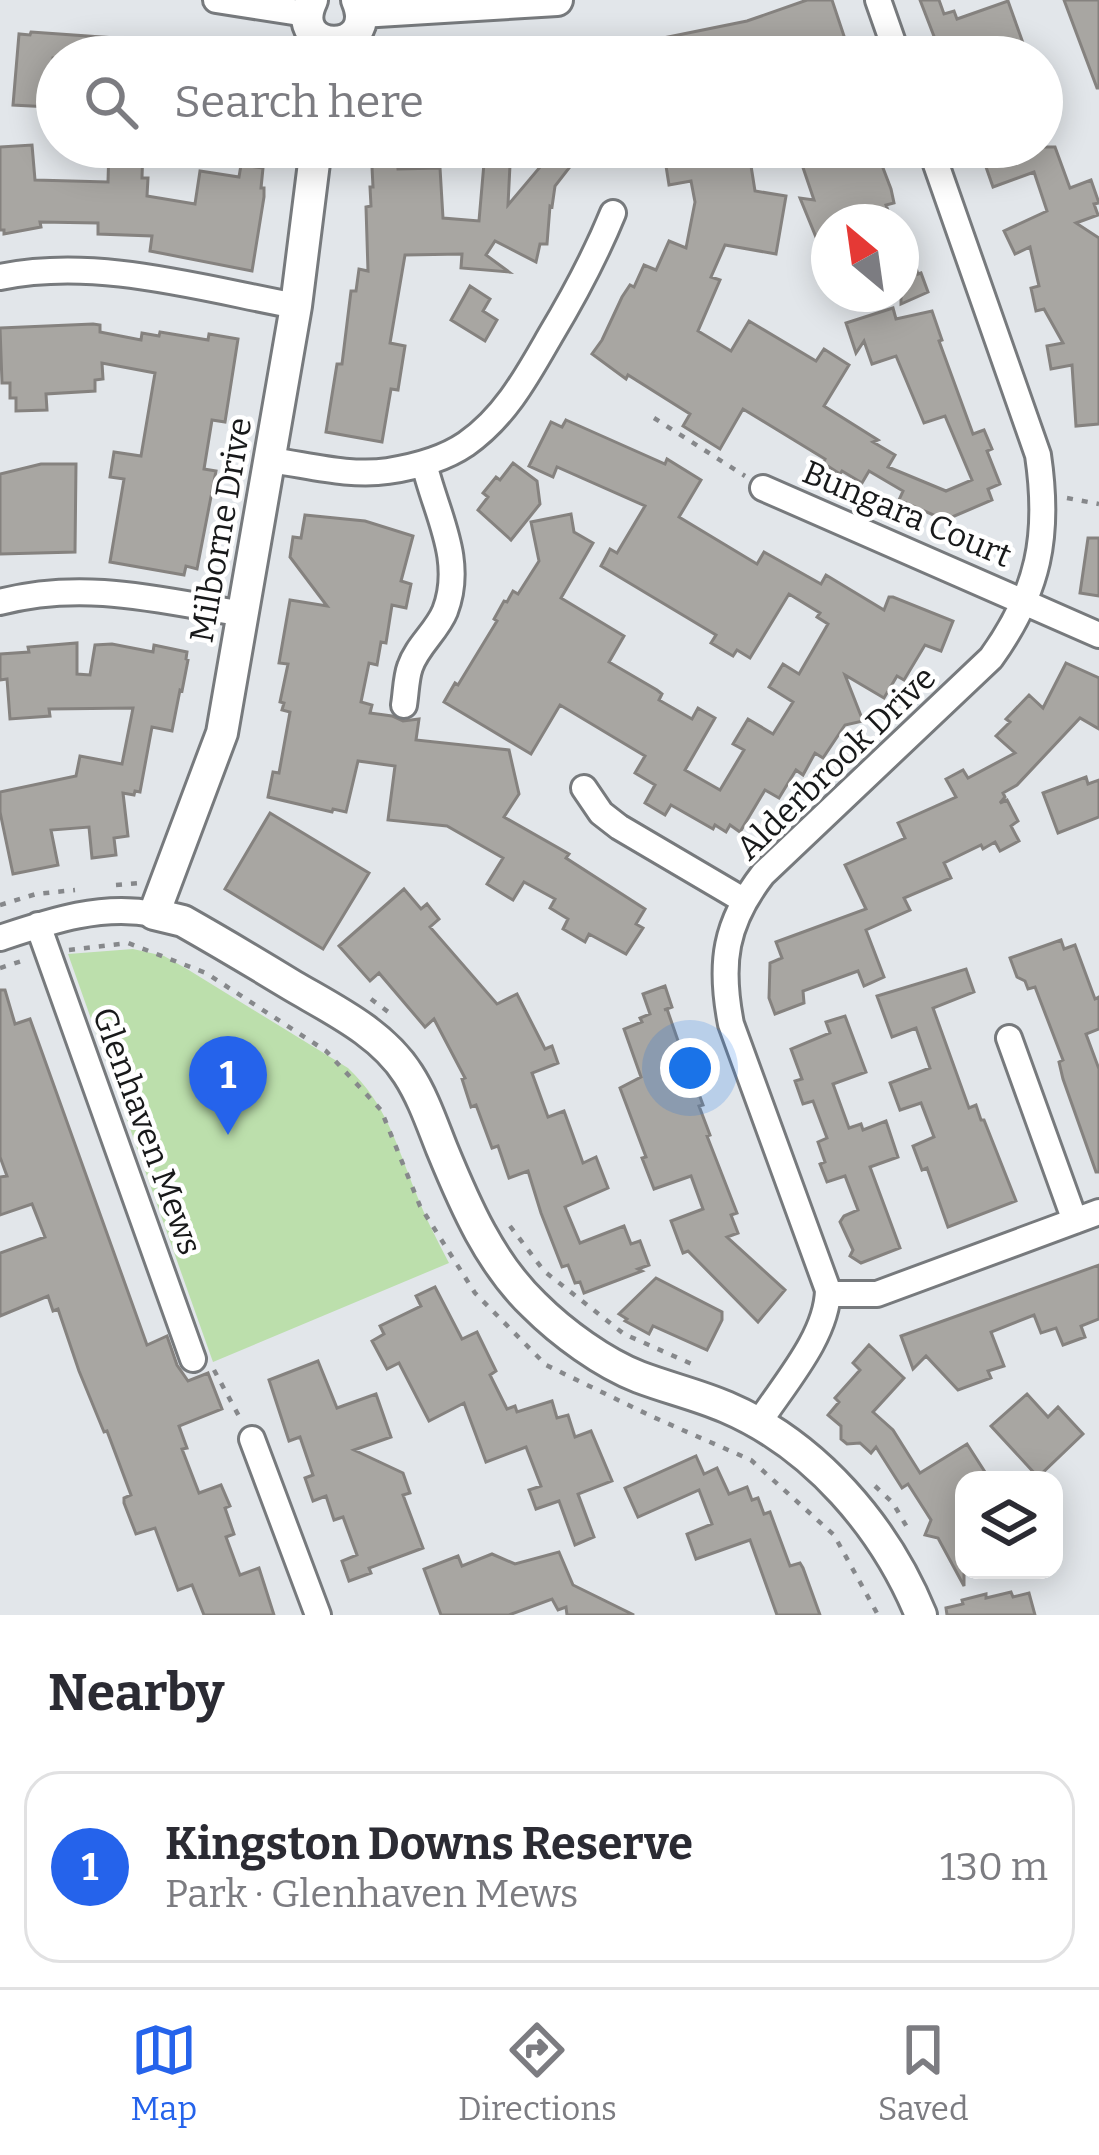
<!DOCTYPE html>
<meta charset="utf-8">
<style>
:root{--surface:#fff;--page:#f2f2f3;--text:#2b2b33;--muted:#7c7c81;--line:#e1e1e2;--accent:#2563eb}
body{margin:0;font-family:Bitter,serif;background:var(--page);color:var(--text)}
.controls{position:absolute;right:36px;bottom:36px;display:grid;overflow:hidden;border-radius:24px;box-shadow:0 6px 30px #0003}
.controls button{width:108px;height:108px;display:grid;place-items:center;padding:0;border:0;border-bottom:3px solid var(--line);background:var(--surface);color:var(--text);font:60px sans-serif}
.compass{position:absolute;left:811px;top:204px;width:108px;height:108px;border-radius:50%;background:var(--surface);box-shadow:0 6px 30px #0003;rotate:331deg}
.you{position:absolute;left:690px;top:1068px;width:42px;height:42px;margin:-30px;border:9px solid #fff;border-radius:50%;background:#1a73e8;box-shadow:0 0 0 18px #1a73e833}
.badge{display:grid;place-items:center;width:78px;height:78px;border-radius:50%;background:var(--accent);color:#fff;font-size:39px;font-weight:700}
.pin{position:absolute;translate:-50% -99px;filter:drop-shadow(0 3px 6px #0008)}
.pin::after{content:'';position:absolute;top:63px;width:42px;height:36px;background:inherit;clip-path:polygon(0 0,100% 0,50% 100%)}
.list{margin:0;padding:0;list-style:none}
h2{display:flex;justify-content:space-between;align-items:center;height:156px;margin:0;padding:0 48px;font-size:51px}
h2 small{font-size:39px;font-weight:400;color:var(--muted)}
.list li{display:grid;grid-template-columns:78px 1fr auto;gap:36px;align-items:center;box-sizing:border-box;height:192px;margin:0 24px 24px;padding:0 24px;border:3px solid var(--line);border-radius:36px}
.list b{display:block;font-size:45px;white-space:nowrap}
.list p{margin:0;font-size:39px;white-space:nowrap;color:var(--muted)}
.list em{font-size:39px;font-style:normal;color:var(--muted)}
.icon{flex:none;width:66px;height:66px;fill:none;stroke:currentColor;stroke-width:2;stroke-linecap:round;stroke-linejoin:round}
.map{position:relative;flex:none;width:1099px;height:1615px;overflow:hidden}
.search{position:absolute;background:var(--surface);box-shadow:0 6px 30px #0003;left:36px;right:36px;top:36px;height:132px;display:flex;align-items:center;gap:30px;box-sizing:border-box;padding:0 42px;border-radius:66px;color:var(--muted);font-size:45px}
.sheet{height:372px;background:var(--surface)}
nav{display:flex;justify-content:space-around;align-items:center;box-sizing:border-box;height:168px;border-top:3px solid var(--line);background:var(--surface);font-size:33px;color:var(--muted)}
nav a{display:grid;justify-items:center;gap:6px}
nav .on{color:var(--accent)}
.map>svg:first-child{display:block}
.green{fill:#bcdfac}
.building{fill:#a8a6a2;stroke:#85827f;stroke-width:3}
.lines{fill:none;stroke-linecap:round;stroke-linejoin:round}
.minor-casing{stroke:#777a7d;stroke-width:30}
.tertiary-casing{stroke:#777a7d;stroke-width:36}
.path{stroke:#86888b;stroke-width:4.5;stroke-dasharray:6 9;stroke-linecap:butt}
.minor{stroke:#fff;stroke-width:24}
.tertiary{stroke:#fff;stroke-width:30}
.labels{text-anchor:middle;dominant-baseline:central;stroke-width:9;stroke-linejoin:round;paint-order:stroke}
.street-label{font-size:33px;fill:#18191a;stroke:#fff}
</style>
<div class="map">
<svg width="1099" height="1615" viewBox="0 0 1099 1615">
<rect width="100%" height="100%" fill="#e2e6ea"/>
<path class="green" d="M133,949L164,956L187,969L348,1068C387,1105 396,1144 416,1193C425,1217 437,1240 449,1263L213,1362L68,954Z"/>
<path class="building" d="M807,0H832L851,57H615L614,48L747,21Z
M920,0H939L944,14L954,11L957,19L1008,1L1028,57H942Z
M1064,0H1099V88H1097Z
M31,32L143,40L141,57L53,58L49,107L13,105L19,34L30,35Z
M32,145L35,180L108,182L109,147H143L142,178H148L147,196L195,204L200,171L239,177L241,165L263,168L261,188H264V197L252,271L150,251L152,236L98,234V223L40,222L41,227L4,234V230H0V147Z
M371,147H396L398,169L440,168L443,218L479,221L484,163L510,165L508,205L551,154L569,168L555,186L552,207L550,206L547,244H540L536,262L495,241L486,255L509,272L461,268L462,254L405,255L390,343L405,346L398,390L391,389L382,442L326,432L337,364H342L351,291H356L359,269L368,271L366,207L371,206L370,187H373Z
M663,147H748L755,191L786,196L776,254L725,245L711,277L720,280L698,331L731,351L749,321L816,361L824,349L849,365L824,406L878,440L873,442L895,455L888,467L946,491L972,480L945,416L924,423L896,356L872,364L864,341L856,353L846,323L893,308L896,319L932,311L942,340L939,341L973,434L984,430L992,449L987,451L1000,484L988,489L992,500L945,520L899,500L903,491L869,471L862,483L842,471L840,474L823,463L825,459L743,409L720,449L683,426L690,414L628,375L626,379L592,354L602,340L622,297L630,285L634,287L644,265L656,270L669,241L686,248L695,202L691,181L669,185Z
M796,147H875L891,189L894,203L886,205L889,213L865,222H829V269L800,198L814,200Z
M979,147H1055L1070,188L1091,180L1099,203L1094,204L1098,215L1076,223L1099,238V424L1076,426L1072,365L1051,369L1047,346L1063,343L1044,309L1036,311L1031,288L1039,286L1030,247L1015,254L1004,231L1047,211L1034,172L993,187Z
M904,234L918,274L921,273L928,292L901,304V235Z
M470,286L490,299L483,311L497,320L485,341L451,320Z
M93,324L100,325V332L141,340L142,333L159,336L160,332L208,340L209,334L238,339L225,422L212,420L204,469L216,471L197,569L186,566L184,575L110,562L124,479L110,477L114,452L141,456L155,373L102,363L103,379L95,380V391L46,394L47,410L16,411V398H10V383H2L0,328Z
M566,420L665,464L667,459L701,480L679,517L757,564L764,552L821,584L826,575L884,610L889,597H893L953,621L941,651L925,645L904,680L897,676L884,698L845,675L863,721L845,725L823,758L815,753L803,775L796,770L779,798L765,790L740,832L730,825L726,832L715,825L713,829L671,805L665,815L645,803L655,785L635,773L645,756L560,705L531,754L444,702L455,683L458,685L497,621L494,619L504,601L507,602L513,591L518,594L539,561L531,522L571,514L574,532L593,543L561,598L624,636L609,662L657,690L662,694L659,700L692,719L698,708L715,718L685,770L720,790L744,750L733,744L748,719L773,734L793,702L769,687L783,664L799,674L828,624L817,617L820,613L789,594L750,658L737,650L733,656L711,643L716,635L601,566L610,549L617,553L645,506L557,467L553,477L529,466L551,422L562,427Z
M513,463L537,481L540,504L511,540L478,510L488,497L483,493L496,477L500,480Z
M41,464H76L75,552L0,554V474Z
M305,515L365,521L413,536L401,581L411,584L406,608L392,605L386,643L381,642L377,665L369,663L361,702L372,705L370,713L392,716L403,721L419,719L416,740L509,750L519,794L504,817L569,854L566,858L645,909L636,924L643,928L626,954L589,934L585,942L563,929L568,919L550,908L555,899L524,882L513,900L487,884L503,858L447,826L388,820L395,766L358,761L346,812L333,809L332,812L268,797L273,772L279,773L290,712L282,710L284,703L280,702L288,664L279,663L290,600L327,606L290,557L293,537L301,538Z
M1088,538H1099V596L1080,593Z
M77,643V674L90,675L95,645L112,644L153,652L154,645L187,652L186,659L188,660L182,691L180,690L172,731L152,727L140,792L135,791L134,795L123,793L128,836L114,838L116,855L92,858L89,827L51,830L58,865L13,874L0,812V792L76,776L80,756L122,764L133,708L49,709L50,716L10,719L7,679L0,680V654L29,652L28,647Z
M1066,663L1099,678V729L1080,718L1017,785L1003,793L1005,797L1000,803L1007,800L1018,821L1011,826L1019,841L1000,851L995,842L983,849L981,845L944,863L951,878L904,898L910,910L866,930L884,977L864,986L858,971L803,991L804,1003L775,1014L769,998L770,963L782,958L776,942L866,909L845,865L905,838L898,823L956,797L946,779L963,770L968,778L1015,753L996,736L1010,722L1006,719L1029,695L1043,708Z
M1086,777L1088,784L1099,780V817L1058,833L1043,793Z
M270,813L369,873L323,949L225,889Z
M404,889L421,909L427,904L439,919L430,927L497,1004L517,994L545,1049L552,1046L558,1063L532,1073L548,1117L564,1111L583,1163L596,1157L608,1188L565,1207L580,1243L624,1226L631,1244L640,1241L649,1265L638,1269L642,1271L584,1293L580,1282L575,1283L568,1265L562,1267L541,1213L528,1171L509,1178L498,1146L492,1148L476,1105L471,1107L462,1079L465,1078L434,1019L425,1027L379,973L370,981L339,946Z
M1061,940L1064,949L1075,945L1095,999L1099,997V1029L1086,1034L1099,1069V1172H1096L1063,1079L1059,1062L1063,1060L1035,987L1028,989L1025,981L1017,977L1010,958Z
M966,969L974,992L933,1008L969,1108L976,1105L981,1120H984L1016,1201L948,1227L927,1168L922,1170L913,1146L934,1137L921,1103L900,1110L890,1083L930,1068L916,1028L892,1037L877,996Z
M665,986L672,1007L664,1010L667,1009L693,1084L695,1083L703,1105L699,1106L710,1135L707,1136L737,1213L731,1215L738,1233L727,1237L785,1290L758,1322L688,1251L683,1253L671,1221L703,1209L691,1176L654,1189L642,1158L646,1157L620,1088L641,1077L624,1029L642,1022L640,1018L650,1014L643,994Z
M0,990H5L15,1024L30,1019L147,1345L167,1336L177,1365L188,1381L208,1373L222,1409L179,1426L187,1448L182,1449L199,1493L221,1485L230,1506L225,1508L234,1534L226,1537L240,1575L259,1568L274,1615H204L192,1585L178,1590L155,1528L136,1534L124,1503V1498L131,1495L107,1431L104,1432L79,1371L58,1309L53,1311L48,1296L0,1316V1253L45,1237L32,1204L0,1215V1177L7,1176L0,1157Z
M845,1016L866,1072L833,1084L849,1128L861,1124L863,1130L886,1121L898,1157L870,1167L900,1248L861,1263L850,1256L853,1250L840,1222L844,1216L858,1210L845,1176L827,1182L820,1164L825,1162L818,1142L827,1138L813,1101L803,1104L795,1081L802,1079L791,1049L830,1033L826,1022Z
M1099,1265V1319L1081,1326L1085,1337L1063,1345L1056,1328L1041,1333L1034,1315L991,1332L1004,1366L988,1371L991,1378L958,1390L926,1356L913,1369L901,1336Z
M656,1278L722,1312V1320L707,1350L653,1326L649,1334L625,1321L627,1319L619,1314Z
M435,1287L462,1339L477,1332L496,1371L490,1375L507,1409L515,1406L517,1412L552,1401L557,1418L568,1415L575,1437L591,1431L612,1481L578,1494L594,1537L575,1545L559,1501L536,1509L529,1490L541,1486L526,1447L486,1462L464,1403L429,1421L399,1363L387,1369L372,1341L384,1334L380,1326L421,1306L416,1296Z
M869,1345L904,1378L873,1412L893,1430L920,1473L967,1444L985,1472L972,1480H964V1586L938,1538L925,1535L931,1520L908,1484L902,1488L876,1447L871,1453L860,1443L847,1444L841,1439V1426L828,1415L839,1402L835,1398L860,1370L853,1363Z
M318,1361L337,1408L376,1394L391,1437L354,1450L403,1473L410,1493L403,1495L423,1548L369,1568L371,1573L349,1581L342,1561L357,1555L343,1517L334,1520L326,1496L313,1501L305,1478L313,1475L300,1437L289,1441L269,1380Z
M1027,1394L1048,1417L1058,1407L1083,1434L1038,1477L991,1426Z
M696,1456L704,1474L717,1468L729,1494L747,1487L752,1500L758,1498L764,1514L770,1512L790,1566L800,1563L803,1568L820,1615H777L750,1540L696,1559L687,1534L712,1524L699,1490L638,1517L625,1488Z
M559,1552L573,1585L634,1615H567L566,1607L558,1610L552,1599L509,1615H441L424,1569L458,1556L462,1566L492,1554L515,1564Z
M1011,1592L1013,1597L1029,1593L1035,1615H947L946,1608L963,1604L962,1600L986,1594V1598Z"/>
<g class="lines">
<defs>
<path id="minor" d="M216,0L306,14
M878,0L898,57
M0,277C97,257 200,288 296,306
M270,460C308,465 350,477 388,471C414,467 444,459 466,444C505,417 527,376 550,336C574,296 595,257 613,213
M763,488L1099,635
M0,602C84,580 159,600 243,614
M404,705C406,693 406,678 410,667C417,646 437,631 445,611C465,559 435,512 424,463
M584,788L601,813L619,827L743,900
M38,925L193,1359
M0,938C51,921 100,904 154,914
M1009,1038L1075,1221
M828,1294H877L1099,1212
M758,1424C783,1385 827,1337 828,1290L731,1024C719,963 725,923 763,874L991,658C1039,591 1050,536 1038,455L930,147
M252,1439L318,1615"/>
<path id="tertiary" d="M312,0C286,55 381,56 357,0
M361,12L557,0
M316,147L296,306L222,733L154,914L183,921C220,942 257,964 293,986C334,1010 382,1033 408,1074C423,1097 432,1124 442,1149C465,1205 490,1263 534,1305C562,1333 603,1363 639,1377C668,1388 698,1395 726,1407C815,1445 885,1527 921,1615"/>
</defs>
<use href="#minor" class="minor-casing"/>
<use href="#tertiary" class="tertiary-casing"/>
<path class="path" d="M654,418L745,476
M1067,498L1099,504
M116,885L141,883
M0,905L36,894L75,890
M69,950L128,943L206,973L326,1051L381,1110L420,1206L475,1293L546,1365L653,1417L751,1460L834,1535L878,1615
M0,968L28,959
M371,999L391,1014
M510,1226L544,1271L624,1334L694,1365
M214,1370L240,1418
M875,1486L893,1503L908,1529"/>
<use href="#minor" class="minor"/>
<use href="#tertiary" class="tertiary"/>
</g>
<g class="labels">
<g class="street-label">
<text transform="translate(907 514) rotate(23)">Bungara Court</text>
<text transform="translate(221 530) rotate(-80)">Milborne Drive</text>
<text transform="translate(836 763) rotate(-44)">Alderbrook Drive</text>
<text transform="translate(147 1131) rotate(70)">Glenhaven Mews</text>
</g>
</g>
</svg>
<div class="controls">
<button><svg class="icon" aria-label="layers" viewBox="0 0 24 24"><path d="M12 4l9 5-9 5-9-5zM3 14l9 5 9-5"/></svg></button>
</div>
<svg class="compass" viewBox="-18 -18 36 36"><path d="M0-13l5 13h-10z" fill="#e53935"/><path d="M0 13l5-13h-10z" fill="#7c7c81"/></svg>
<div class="you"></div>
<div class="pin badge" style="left:228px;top:1135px">1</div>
<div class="search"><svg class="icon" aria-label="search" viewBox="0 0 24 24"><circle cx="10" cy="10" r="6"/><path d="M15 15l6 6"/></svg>Search here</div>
</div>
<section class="sheet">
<h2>Nearby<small></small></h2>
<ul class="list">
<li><span class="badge">1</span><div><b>Kingston Downs Reserve</b><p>Park · Glenhaven Mews</p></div><em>130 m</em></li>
</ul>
</section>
<nav>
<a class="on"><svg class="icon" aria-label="map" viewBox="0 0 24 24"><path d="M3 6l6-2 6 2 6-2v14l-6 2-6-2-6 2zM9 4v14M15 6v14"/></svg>Map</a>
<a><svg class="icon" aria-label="directions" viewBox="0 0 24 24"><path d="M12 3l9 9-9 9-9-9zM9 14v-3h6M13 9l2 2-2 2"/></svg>Directions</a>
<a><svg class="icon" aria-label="saved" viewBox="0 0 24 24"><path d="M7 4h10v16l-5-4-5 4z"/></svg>Saved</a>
</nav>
